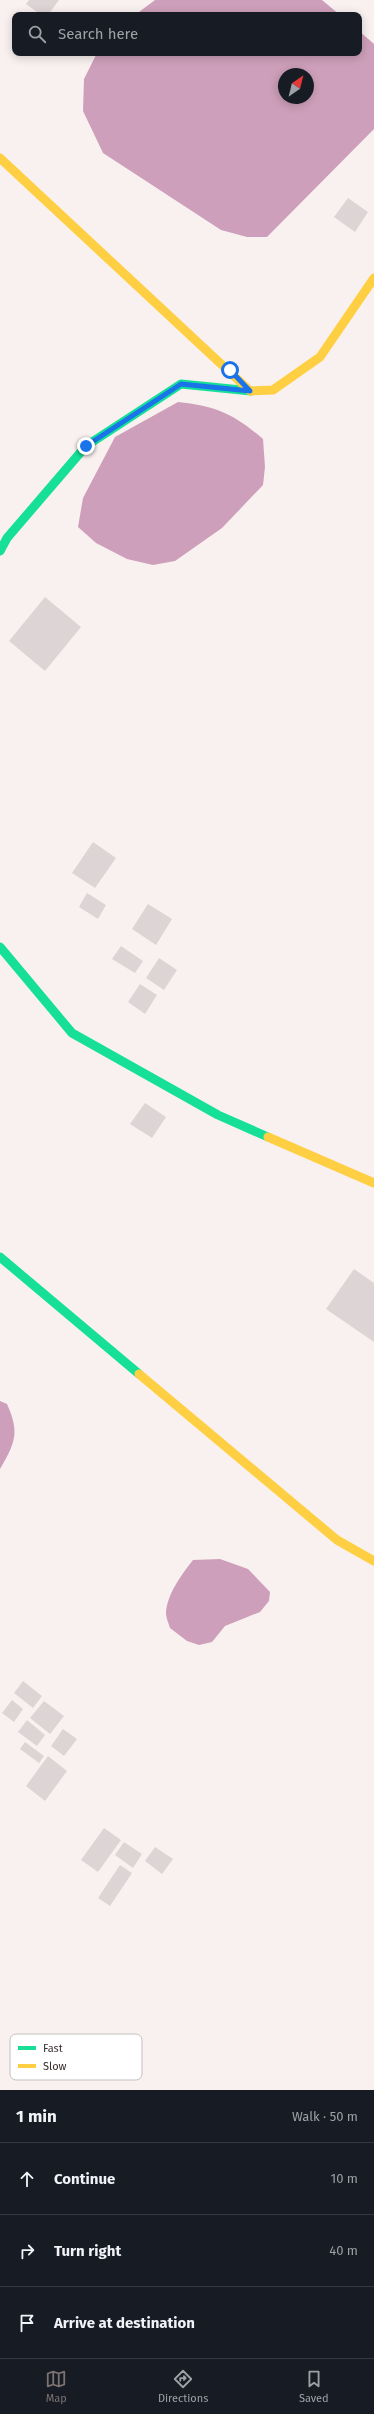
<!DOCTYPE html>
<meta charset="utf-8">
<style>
:root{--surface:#171b24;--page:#242831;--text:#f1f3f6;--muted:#9ea1a6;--line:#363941;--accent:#7c7371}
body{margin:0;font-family:"Fira Sans",sans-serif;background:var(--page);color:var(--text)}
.compass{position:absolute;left:278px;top:68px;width:36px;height:36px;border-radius:50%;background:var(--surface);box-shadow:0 2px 10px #0003;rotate:35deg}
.stop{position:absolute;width:12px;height:12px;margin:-9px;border:3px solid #1a73e8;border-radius:50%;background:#fff}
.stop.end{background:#1a73e8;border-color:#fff;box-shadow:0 1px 4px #0008}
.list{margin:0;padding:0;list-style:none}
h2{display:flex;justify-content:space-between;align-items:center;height:52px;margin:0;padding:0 16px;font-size:17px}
h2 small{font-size:13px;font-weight:400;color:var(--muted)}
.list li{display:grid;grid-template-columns:26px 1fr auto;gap:12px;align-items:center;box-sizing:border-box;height:72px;padding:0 16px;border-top:1px solid var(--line)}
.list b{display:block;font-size:15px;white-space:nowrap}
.list em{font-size:13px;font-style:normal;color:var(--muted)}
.icon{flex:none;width:22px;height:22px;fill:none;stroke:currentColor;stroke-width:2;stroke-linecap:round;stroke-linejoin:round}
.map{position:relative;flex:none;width:374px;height:2090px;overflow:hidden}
.search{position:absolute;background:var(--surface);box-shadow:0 2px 10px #0003;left:12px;right:12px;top:12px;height:44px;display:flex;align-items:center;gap:10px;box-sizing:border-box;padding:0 14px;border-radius:8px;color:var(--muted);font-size:15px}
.sheet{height:268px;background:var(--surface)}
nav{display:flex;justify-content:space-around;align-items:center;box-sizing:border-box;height:56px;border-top:1px solid var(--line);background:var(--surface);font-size:11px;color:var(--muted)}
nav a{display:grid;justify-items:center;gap:2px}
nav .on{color:var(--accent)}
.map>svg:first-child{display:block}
.water{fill:#ce9fba;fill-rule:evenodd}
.building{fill:#ddd5d5}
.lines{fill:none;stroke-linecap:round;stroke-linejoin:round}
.fast{stroke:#16e098;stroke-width:9}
.slow{stroke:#ffcf43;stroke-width:9}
.route{stroke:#1a73e8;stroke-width:5}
.key{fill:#fff;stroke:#c3c1c0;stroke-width:1}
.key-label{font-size:11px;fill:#382f2d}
</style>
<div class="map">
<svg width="374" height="2090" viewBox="0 0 374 2090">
<rect width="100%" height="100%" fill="#f9f1ef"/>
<path class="water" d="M155,0H322L340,15H135Z
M359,31L374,44V129L267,237H247L221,230L103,153L83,111L84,79L97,53H359ZM284,74H308V98H284Z
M178,402C216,406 234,414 263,439L265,467L263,485L222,528L175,561L153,565L127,559L96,543L78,527L83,498L115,437Z
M0,1401L7,1404C20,1433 15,1443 0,1469Z
M220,1559L248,1569L270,1592L269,1601L260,1612L225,1626L212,1642L199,1645L187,1641L170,1628C169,1624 166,1618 166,1613C167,1594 182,1574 193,1560Z"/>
<path class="building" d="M29,0H59L48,15H41L26,4Z
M348,198L368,212L355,232L334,217Z
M45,597L81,627L45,671L9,641Z
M93,842L116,858L95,888L72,873Z
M87,893L106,905L98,919L79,907Z
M148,904L172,919L156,945L132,929Z
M121,946L143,961L135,973L112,959Z
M159,958L177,970L164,990L146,978Z
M140,984L157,995L145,1014L128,1002Z
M145,1103L166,1117L152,1138L130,1124Z
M354,1269L374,1283V1342L326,1309Z
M23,1681L42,1696L33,1708L14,1693Z
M12,1700L23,1709L14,1722L2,1713Z
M44,1701L64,1716L50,1734L30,1718Z
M27,1720L45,1735L37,1746L18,1732Z
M63,1729L77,1739L64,1756L51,1746Z
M25,1742L44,1756L39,1763L20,1749Z
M48,1756L67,1771L45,1801L26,1786Z
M104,1828L121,1840L98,1872L81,1860Z
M124,1842L142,1854L133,1868L115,1855Z
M155,1847L173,1859L162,1874L145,1861Z
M120,1865L132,1873L110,1906L98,1898Z"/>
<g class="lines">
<path class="fast" d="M0,551L7,538L86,446L181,384L251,391
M0,947L72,1033L218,1115L268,1137
M0,1257L139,1374"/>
<path class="slow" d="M0,158L250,391
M251,391L273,390L320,357L374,278
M268,1137L374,1183
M139,1374L337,1540L374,1561"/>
</g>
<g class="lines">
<path class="route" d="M86,446L181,384L250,391L230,370"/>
</g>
<rect x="10" y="2034" width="132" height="46" rx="6" class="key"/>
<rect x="18" y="2046" width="18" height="4" fill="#16e098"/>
<rect x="18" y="2064" width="18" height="4" fill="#ffcf43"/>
<g class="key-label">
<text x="43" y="2052">Fast</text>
<text x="43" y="2070">Slow</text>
</g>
</svg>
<svg class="compass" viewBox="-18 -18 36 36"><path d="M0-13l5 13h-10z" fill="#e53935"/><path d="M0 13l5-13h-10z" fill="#9ea1a6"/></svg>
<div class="stop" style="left:230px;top:370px"></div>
<div class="stop end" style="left:86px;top:446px"></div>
<div class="search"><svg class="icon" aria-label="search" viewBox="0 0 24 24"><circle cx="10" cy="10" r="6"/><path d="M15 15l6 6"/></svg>Search here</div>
</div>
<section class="sheet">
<h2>1 min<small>Walk · 50 m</small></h2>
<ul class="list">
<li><svg class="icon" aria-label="ahead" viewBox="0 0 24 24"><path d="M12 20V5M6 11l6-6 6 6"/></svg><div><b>Continue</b></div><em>10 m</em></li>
<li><svg class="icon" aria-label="right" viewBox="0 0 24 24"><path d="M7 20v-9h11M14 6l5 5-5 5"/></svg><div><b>Turn right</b></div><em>40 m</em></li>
<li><svg class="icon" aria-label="arrive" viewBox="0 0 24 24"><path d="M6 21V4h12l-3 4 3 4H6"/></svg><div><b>Arrive at destination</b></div></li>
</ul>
</section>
<nav>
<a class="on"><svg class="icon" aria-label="map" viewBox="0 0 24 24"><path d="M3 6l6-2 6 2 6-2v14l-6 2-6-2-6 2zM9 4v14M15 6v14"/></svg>Map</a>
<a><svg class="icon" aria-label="directions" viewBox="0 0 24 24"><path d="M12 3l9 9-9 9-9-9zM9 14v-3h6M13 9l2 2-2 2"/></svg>Directions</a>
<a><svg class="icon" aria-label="saved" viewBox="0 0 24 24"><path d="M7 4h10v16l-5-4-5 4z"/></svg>Saved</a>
</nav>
